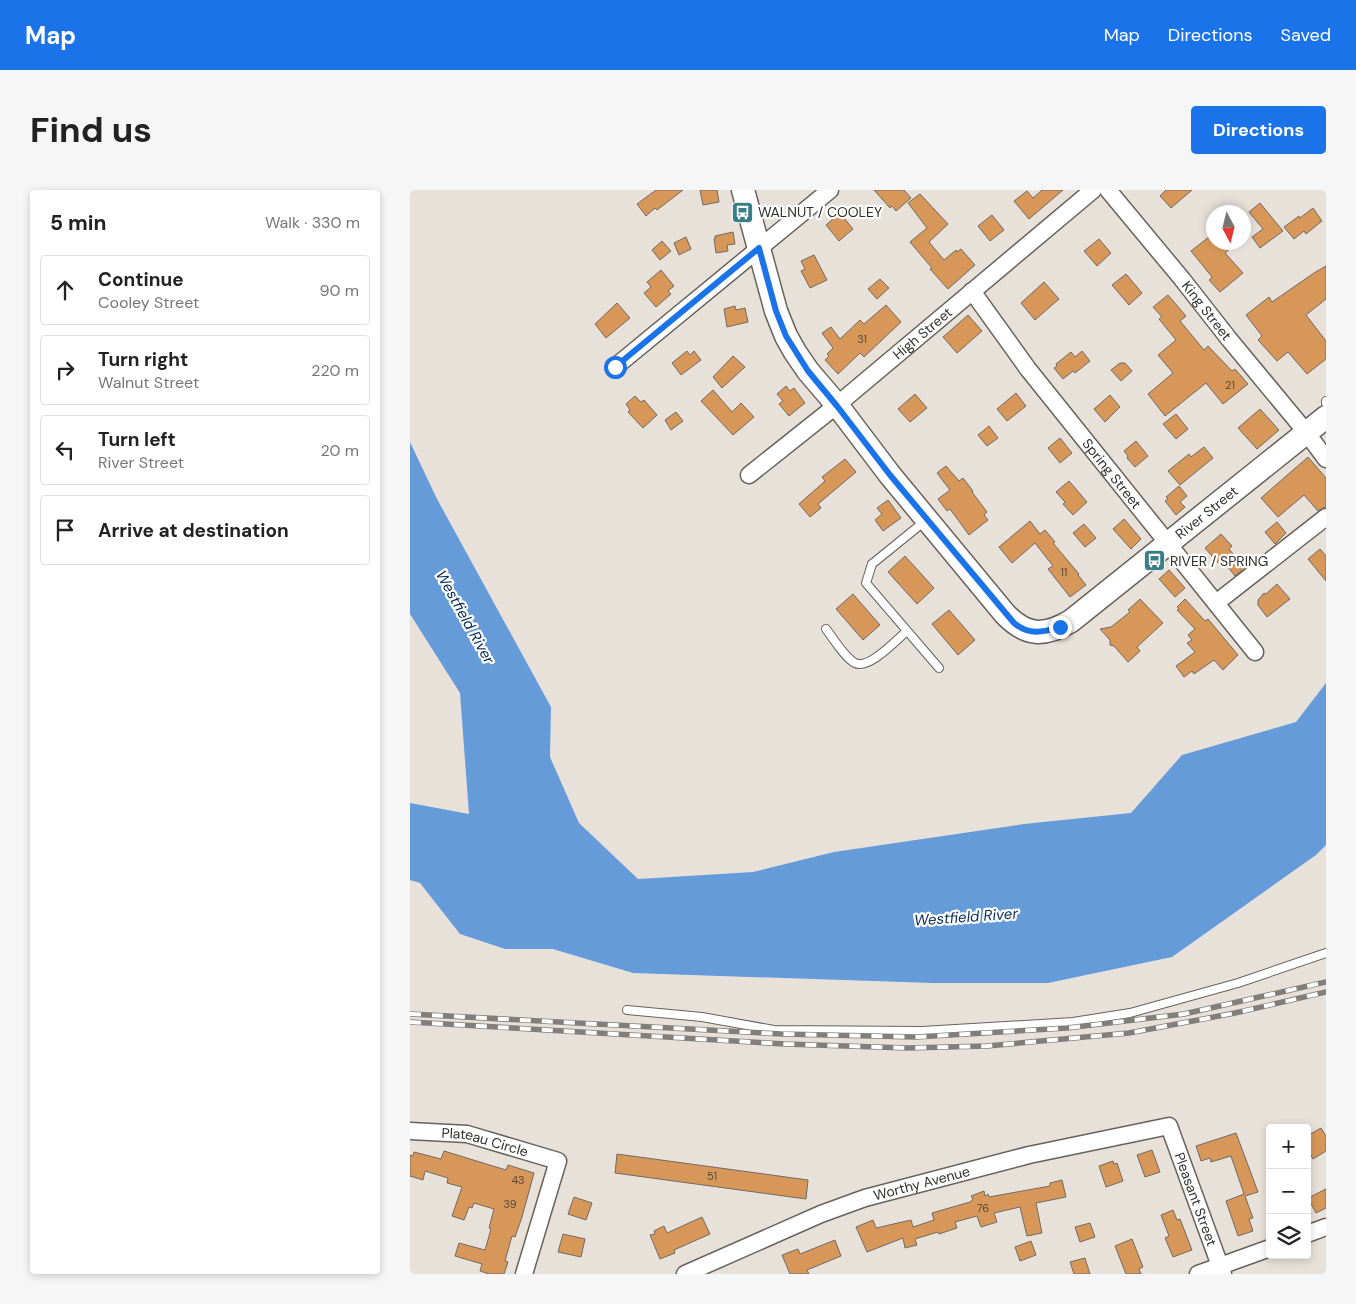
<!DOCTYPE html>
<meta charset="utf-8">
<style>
:root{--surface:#fff;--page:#f6f6f6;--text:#222;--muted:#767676;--line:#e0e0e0;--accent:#1a73e8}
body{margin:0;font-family:"DM Sans",sans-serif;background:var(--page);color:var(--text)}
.controls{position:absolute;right:15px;bottom:15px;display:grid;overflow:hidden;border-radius:5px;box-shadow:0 2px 8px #0003}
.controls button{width:45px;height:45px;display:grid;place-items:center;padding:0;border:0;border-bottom:1px solid var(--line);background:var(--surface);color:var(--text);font:25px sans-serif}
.compass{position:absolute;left:796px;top:15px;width:45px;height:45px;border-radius:50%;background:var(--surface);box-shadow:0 2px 8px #0003;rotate:173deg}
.stop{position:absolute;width:15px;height:15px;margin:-11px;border:4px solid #1a73e8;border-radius:50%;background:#fff}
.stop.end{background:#1a73e8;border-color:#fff;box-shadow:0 1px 5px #0008}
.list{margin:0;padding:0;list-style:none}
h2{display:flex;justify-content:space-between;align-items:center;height:65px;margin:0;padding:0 20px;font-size:21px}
h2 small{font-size:16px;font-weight:400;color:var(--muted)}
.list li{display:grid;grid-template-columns:32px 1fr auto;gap:15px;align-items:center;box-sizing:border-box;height:70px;margin:0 10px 10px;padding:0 10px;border:1px solid var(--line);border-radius:5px}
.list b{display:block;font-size:19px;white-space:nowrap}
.list p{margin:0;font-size:16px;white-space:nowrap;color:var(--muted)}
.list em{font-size:16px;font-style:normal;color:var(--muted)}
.icon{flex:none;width:28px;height:28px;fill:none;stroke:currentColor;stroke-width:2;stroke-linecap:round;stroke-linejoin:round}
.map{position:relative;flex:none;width:916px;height:1084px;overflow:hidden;border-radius:5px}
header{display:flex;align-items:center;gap:30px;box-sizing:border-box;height:70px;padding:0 25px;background:var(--accent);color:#fff}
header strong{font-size:24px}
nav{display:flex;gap:28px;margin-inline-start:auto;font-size:18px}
.intro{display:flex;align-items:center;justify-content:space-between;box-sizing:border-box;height:120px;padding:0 30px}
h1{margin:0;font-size:35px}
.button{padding:12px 22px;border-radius:5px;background:var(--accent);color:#fff;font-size:18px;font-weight:700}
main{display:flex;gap:30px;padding:0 30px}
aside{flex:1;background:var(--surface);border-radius:5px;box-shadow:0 2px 8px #0003}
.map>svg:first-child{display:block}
.water{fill:#659bd9}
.building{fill:#d69759;stroke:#716963}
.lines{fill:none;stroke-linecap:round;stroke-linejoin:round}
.lane-casing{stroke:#68625a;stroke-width:10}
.street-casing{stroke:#68625a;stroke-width:19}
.secondary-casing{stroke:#68625a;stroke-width:25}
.lane{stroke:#fff;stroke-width:8}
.street{stroke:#fff;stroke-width:16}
.secondary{stroke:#fff;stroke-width:22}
.rail-casing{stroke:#837e79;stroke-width:5.5}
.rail{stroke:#fff;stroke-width:4;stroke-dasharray:11;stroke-linecap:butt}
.route{stroke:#1a73e8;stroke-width:6}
.labels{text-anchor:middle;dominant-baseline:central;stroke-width:4.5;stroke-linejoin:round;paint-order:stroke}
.number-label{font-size:11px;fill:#5b4937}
.poi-label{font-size:14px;fill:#322f2c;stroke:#fff;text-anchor:start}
.street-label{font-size:14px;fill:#322f2c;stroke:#fff}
.water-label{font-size:15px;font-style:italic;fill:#042c54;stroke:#fff}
</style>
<header>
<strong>Map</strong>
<nav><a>Map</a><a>Directions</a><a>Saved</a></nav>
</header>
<div class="intro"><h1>Find us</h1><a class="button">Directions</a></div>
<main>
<aside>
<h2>5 min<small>Walk · 330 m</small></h2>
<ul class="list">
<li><svg class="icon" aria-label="ahead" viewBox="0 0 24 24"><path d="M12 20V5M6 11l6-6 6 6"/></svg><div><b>Continue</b><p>Cooley Street</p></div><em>90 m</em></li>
<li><svg class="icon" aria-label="right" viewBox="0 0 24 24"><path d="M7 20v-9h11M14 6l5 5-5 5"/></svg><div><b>Turn right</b><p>Walnut Street</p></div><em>220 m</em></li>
<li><svg class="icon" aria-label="left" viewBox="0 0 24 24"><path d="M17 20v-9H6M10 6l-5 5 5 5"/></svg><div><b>Turn left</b><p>River Street</p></div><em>20 m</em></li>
<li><svg class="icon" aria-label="arrive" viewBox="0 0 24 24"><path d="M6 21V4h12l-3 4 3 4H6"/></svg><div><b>Arrive at destination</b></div></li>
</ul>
</aside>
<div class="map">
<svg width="916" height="1084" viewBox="0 0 916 1084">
<rect width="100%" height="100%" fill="#e8e1d9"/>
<path class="water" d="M0,252L27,309L141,517L140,567L169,633L228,689L343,682L424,662L614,634L721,623L772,565L886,532L916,493V655L906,665L762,767L638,793H522L223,783L143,759H95L50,744L10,693L0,690V613L59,624L50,503L0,424Z"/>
<path class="building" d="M246,0H273L247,20L245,18L236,26L227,14Z
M290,0H307L309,12L293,15Z
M464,0H494L501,8L486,21L482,16L480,18Z
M632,0H653L619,29L604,11L617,1L623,8Z
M756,0H782L761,18L750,6Z
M510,4L538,34L519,52L534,70L546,60L547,62L551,59L565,75L538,99L520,79L522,78L500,52L517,38L498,13Z
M850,13L873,41L850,58L842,47L853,39L839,22Z
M903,18L912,31L896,44L894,41L884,49L874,37L889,26L890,28Z
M430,23L443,39L429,51L416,35Z
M582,25L594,40L580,51L568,36Z
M323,42L325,54L317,55L318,61L306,63L304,49H305V46Z
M804,43V52H828L815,63L833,83L810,102L799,90L802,87L781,61Z
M276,47L281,59L269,65L264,53Z
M689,49L701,63L687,76L674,61Z
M252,51L261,61L250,70L242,60Z
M404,65L417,90L400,98L391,81L395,79L391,71Z
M916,76V109L896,125L916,151V169L897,184L878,162L867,171L848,150L852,146L836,125L859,107L862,112L904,83Z
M251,80L264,96L258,101L261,104L246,117L234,103L241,97L237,92Z
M716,84L732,103L719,115L702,95Z
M470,89L479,98L467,109L458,99Z
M634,92L649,109L625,130L611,113Z
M758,105L776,126L770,131L794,160L798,156L822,181L825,179L838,194L813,214L796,193L755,226L738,204L763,183L748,165L766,150L749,129L752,127L743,117Z
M207,113L220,128L196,148L185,134Z
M476,115L491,132L454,167L450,163L428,184L415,170L419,166L417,164L423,158L412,143L421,137L430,149L450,130L454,134Z
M325,116L326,120L335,118L338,132L317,137L314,119Z
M558,125L572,141L547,163L533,147Z
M277,161L280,165L284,161L291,170L271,185L262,173Z
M672,161L680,171L665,183L663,181L653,189L644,178L647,176L646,174L661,162L665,167Z
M323,166L335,177L312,198L303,187Z
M710,173H715L722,181L711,191L701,180Z
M376,196L380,201L384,198L395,213L379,226L369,214L373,211L367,204Z
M303,200L322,222L331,213L344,227L323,245L291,211Z
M606,203L616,216L597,231L587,219Z
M505,204L517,218L500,232L488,219Z
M700,205L710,217L695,232L684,219Z
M225,206L231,212L234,210L247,225L233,238L218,222L220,220L216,214Z
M850,219L869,240L847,259L828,238Z
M266,222L273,231L261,240L255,230Z
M766,224L778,239L766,249L753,234Z
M579,236L588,248L577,256L568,245Z
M650,248L662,263L650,273L638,258Z
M726,251L738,266L725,277L717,268L718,266L714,261Z
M794,257L803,268L770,295L758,281L779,264L781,267Z
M898,267L916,288V317L908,321L894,305L868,327L851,308Z
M435,269L446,282L408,314L411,318L400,327L389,314L415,291L412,287Z
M536,276L549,291L553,288L563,301L562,302L577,322L574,325L578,330L559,345L540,319L537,321L528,309L540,300L527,283Z
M659,291L677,312L663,325L653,314L655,312L646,302Z
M769,296L777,306L770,312L775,317L766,325L755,311L758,309L756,307Z
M478,310L491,328L473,341L465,330L472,324L467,318Z
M714,329L731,349L721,359L703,339Z
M620,331L630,344L635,340L645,352L643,353L669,384L668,385L676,395L660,407L638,379L643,376L625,353L602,373L589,357Z
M867,332L876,343L865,354L855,342Z
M674,334L686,348L675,357L663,343Z
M811,344L822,356L819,359L835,378L825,386L813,371L809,374L795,358Z
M910,359L916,366V391L898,369Z
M495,366L524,398L507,414L478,382Z
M759,380L775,398L765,407L749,389Z
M867,394L880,409L857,427L848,415V410L854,403L856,404Z
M443,404L470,435L453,450L426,419Z
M730,409L753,433L727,457L730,461L718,472L704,456L700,455V450L690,439L701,437L720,422L718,420Z
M775,409L795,431L798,429L828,465L813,480L804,470L784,484L782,481L774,487L766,476L785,462L777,453L782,450L778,445L785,439L767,420L769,419L767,417Z
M539,420L565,450L548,465L522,434Z
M911,938L916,946V961L903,969L897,959V946Z
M826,943L848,1002L835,1006L843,1028L839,1029L843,1041L828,1046L816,1011L834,1004L821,966L801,972L800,968L791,971L786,956Z
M742,960L750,982L735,987L727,965Z
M34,961L96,980L98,975L124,983L112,1027L105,1047L102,1046L95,1071L98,1072L94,1084H79L70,1081L72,1074L45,1066L49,1053L75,1060L81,1039L79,1038L84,1019L64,1013L62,1018L59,1017L54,1030L42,1026L52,997L37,993L38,988L15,981L13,990L0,986V965L3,966L4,962L31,969Z
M207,964L398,990L396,1009L205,983Z
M703,971L704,974L707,973L713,991L696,997L689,976Z
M652,990L656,1007L626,1013L632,1043L617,1046L610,1017L584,1023L587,1032L571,1037L567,1026L545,1032L547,1038L529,1044L528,1042L505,1049L507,1055L495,1058L493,1048L457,1062L446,1037L463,1030L466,1038L501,1030L503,1037L524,1030L522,1023L560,1012L563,1009L561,1006L574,1001L575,1006L578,1004L579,1007L640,996V993Z
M916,999V1018L906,1023L898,1008Z
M164,1007L182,1013L176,1030L158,1024Z
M763,1020L767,1030L770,1029L782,1060L763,1067L755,1048L759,1046L751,1025Z
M292,1027L300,1044L264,1060L265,1063L250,1069L240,1045L245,1044L244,1041L254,1036L257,1043Z
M680,1033L685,1047L670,1052L665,1037Z
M153,1044L175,1049L171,1067L148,1062Z
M722,1049L733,1077L729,1079L731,1084H716L705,1056Z
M425,1050L431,1066L397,1080L399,1084H380L372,1065L388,1059L390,1064Z
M621,1051L626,1065L610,1071L605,1057Z
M675,1068L680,1084H664L660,1072Z"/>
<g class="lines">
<defs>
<path id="lane" d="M916,211V213
M515,331L462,374L456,393L529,478
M416,439C423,448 435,468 445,473C459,480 486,450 497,441
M217,820L292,827L364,840L512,841L663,832L720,823L828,793L916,763"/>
<g id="street">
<path id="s1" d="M698,0L772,89L819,149L896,242L916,269"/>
<path id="s2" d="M562,101L618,179L845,462"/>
<path d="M205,177L420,0"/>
<path id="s3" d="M339,285L427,215L683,0"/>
<path d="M806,413L916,327"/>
<path id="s4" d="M0,941L57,944L148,971L114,1084"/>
<path d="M897,1044L916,1037"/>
<path id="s5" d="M275,1084L411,1024L455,1008L619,965L759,936L813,1084"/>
<path d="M788,1084L860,1058"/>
</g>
<g id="secondary">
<path id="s6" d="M333,0L366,121L376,146L385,162L398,181L427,215L480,285L595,424C616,446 634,447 661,431L916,227"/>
</g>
</defs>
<use href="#lane" class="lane-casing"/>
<use href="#street" class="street-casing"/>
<use href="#secondary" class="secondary-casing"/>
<use href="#lane" class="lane"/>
<use href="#street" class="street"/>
<use href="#secondary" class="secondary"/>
<defs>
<path id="rail" d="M0,824L372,844L506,847L657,838L774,824L916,792
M0,832L375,854L497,858L577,856L719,843L825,823L916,802"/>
</defs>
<use href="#rail" class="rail-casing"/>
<use href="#rail" class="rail"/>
</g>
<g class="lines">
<path class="route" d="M205,177L349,58L366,121L376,146L398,181L427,216L480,285L604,433C619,446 634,442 650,437"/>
</g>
<defs>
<symbol id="bus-square" viewBox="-11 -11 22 22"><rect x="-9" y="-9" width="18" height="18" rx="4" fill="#387f88" stroke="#fff"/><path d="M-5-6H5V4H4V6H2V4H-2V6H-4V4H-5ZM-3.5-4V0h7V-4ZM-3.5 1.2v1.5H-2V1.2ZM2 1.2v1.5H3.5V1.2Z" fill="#fff"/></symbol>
</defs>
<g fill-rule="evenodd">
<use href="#bus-square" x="320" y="10" width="25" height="25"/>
<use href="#bus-square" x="732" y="358" width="25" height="25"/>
</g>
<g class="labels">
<g class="number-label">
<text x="452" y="149">31</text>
<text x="820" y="195">21</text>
<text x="654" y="382">11</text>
<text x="302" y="986">51</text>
<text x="108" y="990">43</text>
<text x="100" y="1014">39</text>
<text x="573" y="1018">76</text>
</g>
<g class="poi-label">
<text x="348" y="22">WALNUT / COOLEY</text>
<text x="760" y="371">RIVER / SPRING</text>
</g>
<g class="street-label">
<text stroke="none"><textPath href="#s1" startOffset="156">King Street</textPath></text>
<text stroke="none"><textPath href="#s3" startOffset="224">High Street</textPath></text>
<text stroke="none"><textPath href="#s2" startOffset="230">Spring Street</textPath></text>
<text stroke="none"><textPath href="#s6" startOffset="754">River Street</textPath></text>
<text stroke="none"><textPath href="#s4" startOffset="76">Plateau Circle</textPath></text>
<text stroke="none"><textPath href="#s5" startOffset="254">Worthy Avenue</textPath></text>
<text stroke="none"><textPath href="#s5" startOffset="586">Pleasant Street</textPath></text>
</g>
<g class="water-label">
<text transform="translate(55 427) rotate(61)">Westfield River</text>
<text transform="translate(556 727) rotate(-4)">Westfield River</text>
</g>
</g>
</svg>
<div class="controls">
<button>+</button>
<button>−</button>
<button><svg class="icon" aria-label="layers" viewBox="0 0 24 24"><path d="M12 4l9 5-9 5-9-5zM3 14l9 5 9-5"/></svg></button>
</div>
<svg class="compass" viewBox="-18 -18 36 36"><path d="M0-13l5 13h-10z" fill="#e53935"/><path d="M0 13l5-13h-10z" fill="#767676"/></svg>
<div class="stop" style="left:205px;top:177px"></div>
<div class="stop end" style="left:650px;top:437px"></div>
</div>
</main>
